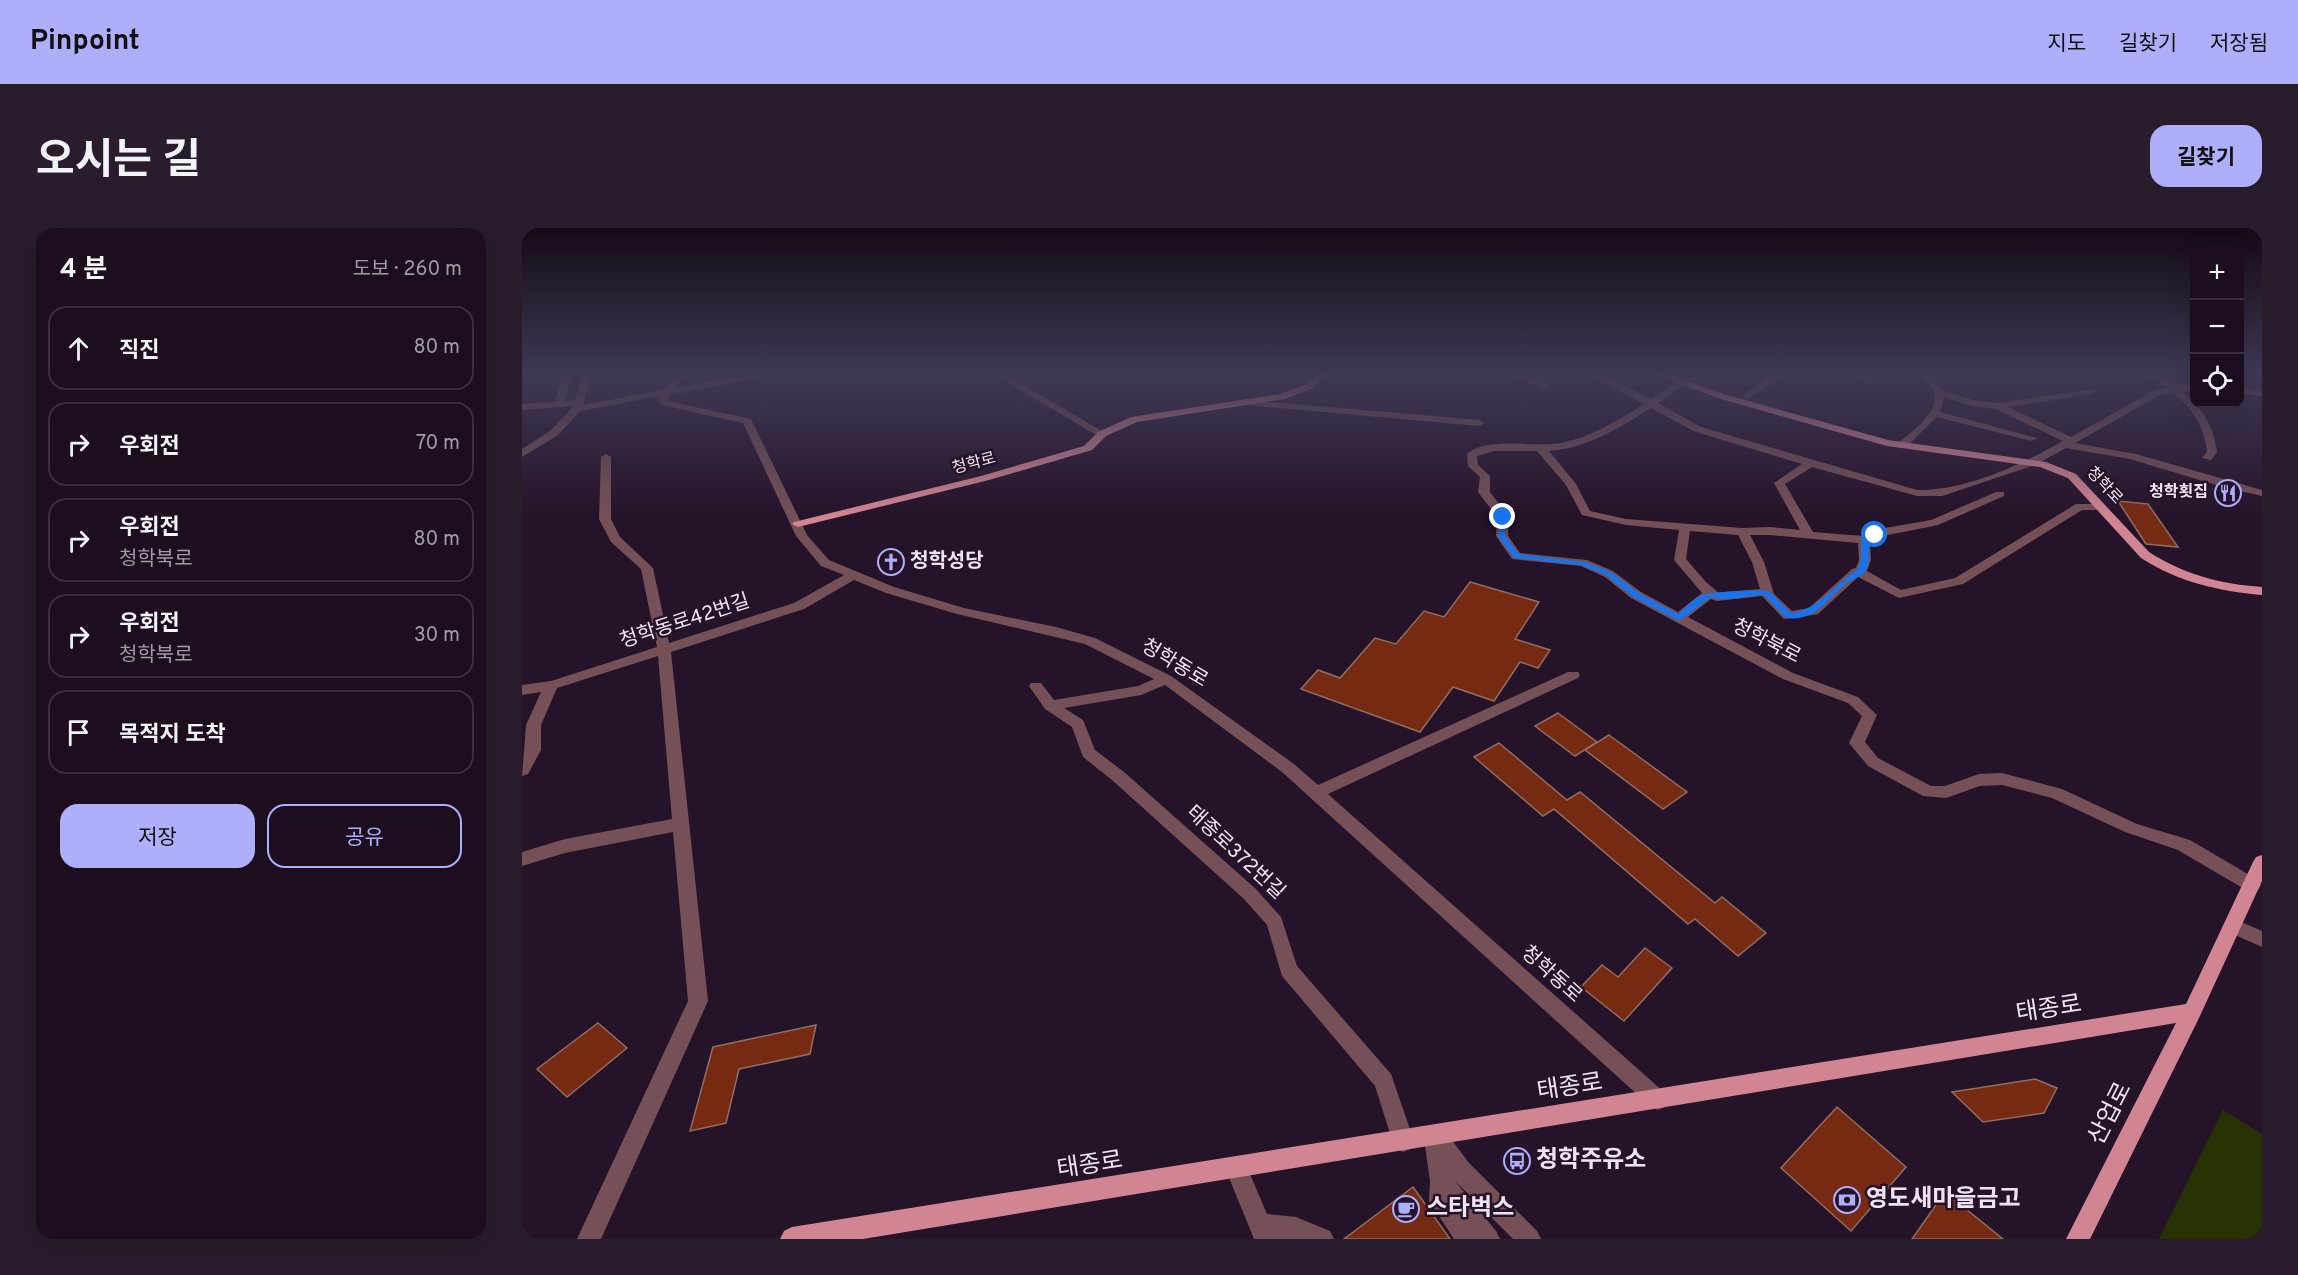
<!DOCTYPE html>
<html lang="ko">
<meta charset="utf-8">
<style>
:root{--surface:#1c0e1f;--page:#291c2c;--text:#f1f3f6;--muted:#a09ca4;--line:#3a2e3d;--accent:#aeaefa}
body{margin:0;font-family:Overpass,"Noto Sans KR",sans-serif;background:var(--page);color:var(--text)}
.controls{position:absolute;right:18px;top:18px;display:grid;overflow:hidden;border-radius:12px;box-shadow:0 6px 24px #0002}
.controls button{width:54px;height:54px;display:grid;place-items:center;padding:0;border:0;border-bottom:2px solid var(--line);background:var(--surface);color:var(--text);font:30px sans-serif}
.stop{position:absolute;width:18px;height:18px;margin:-14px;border:4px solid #1a73e8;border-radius:50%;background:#fff}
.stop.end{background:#1a73e8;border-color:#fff;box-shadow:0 2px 6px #0008}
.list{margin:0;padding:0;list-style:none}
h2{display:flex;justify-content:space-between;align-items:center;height:78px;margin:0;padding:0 24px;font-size:26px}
h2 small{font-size:20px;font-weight:400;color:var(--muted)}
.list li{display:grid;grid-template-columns:39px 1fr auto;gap:18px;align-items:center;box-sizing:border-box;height:84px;margin:0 12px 12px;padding:0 12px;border:2px solid var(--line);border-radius:18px}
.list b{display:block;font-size:22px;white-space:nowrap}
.list p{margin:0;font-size:20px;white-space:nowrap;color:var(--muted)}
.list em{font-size:20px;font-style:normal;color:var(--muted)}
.actions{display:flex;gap:12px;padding:18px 24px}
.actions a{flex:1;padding:14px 0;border:2px solid var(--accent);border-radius:18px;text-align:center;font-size:21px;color:var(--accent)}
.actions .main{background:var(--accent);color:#111}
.icon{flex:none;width:33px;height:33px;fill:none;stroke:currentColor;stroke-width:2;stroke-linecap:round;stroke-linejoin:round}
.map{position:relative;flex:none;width:1740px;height:1011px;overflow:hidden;border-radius:18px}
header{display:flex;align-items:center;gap:36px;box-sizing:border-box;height:84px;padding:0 30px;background:var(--accent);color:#111}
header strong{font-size:28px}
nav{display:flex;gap:33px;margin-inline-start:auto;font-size:21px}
.intro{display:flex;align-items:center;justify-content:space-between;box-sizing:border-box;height:144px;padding:0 36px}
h1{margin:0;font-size:42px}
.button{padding:15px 27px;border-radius:18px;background:var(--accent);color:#111;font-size:21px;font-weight:700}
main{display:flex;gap:36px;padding:0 36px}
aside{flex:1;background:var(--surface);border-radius:18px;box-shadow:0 6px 24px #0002}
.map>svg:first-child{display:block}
.green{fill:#273302}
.building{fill:#762a11;stroke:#916d62;stroke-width:1.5}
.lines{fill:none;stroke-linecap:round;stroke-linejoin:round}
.minor{fill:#755056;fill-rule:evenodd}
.major{fill:#d18491;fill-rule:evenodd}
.route{fill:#1a73e8}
.labels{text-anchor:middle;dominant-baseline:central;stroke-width:5;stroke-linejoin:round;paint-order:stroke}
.far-street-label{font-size:16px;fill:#efe3f2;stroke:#251329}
.far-poi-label{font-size:16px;font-weight:bold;fill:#efe3f2;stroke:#251329;text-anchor:end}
.poi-label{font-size:20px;font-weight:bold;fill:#efe3f2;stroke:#251329;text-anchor:start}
.street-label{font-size:20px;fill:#efe3f2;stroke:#251329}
.near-street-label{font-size:24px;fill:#efe3f2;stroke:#251329}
.near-poi-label{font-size:24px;font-weight:bold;fill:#efe3f2;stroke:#251329;text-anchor:start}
</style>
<header>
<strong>Pinpoint</strong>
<nav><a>지도</a><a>길찾기</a><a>저장됨</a></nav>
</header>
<div class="intro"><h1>오시는 길</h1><a class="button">길찾기</a></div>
<main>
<aside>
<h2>4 분<small>도보 · 260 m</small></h2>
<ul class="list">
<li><svg class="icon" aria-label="ahead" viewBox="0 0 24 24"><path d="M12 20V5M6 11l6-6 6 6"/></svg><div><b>직진</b></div><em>80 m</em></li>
<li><svg class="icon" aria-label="right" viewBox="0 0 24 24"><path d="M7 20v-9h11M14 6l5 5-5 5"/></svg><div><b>우회전</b></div><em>70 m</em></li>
<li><svg class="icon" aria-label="right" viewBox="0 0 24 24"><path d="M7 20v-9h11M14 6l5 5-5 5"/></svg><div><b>우회전</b><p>청학북로</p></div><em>80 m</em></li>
<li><svg class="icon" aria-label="right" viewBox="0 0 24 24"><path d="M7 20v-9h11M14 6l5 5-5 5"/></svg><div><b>우회전</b><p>청학북로</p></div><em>30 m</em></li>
<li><svg class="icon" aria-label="arrive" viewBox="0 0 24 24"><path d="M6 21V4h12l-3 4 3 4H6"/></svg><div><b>목적지 도착</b></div></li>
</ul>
<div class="actions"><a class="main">저장</a><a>공유</a></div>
</aside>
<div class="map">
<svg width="1740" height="1011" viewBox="0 0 1740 1011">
<rect width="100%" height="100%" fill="#251329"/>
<path class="green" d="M1701,882L1740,906V1011H1637Z"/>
<path class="building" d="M1596,273L1626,276L1656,319L1624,316Z
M948,354L1017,374L993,411L1028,422L1016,440L998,434L972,473L931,459L898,504L779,461L796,442L818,450L853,410L874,416L902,383L922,389Z
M1036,485L1075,514L1053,528L1013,498Z
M1087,507L1165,564L1141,581L1063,522Z
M977,515L1045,572L1058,564L1193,675L1200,669L1244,705L1216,728L1173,691L1166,696L1032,581L1021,588L952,529Z
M1123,720L1150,740L1102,793L1059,759L1080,737L1096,749Z
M76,795L105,820L45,869L15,841Z
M294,797L288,826L217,841L204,895L168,903L191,819Z
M1513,851L1535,860L1522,885L1461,894L1430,864Z
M1315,879L1384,939L1329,1003L1259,940Z
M891,959L928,1011H822Z
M1423,964L1481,1011H1390Z"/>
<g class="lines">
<path class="minor" d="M40,147H49L43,173L53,172L60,147H69L61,177L139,162L159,147H169L151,160L224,147H241L237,150L147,167L146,173L229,191L285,307L307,332L372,359L442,380L534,399L573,410L649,448L772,536L796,557L1046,444H1056L1058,447L1056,450L806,566L1143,865L1146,872L1143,879L1136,882L1129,879L760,544L643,457L619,467L542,480L561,492L573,522L602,544L734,661L759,689L775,738L869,846L892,913L889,921L881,924L873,921L853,858L760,748L745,697L722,671L590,552L561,529L550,499L523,481L507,458L509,455H519L532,472L616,458L632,451L563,416L435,386L364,365L332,352L282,381L149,424L186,773L79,1011H55L166,773L151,604L43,625L0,638V624L43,611L150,591L136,428L35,460L19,497V522L6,546L0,548L4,497L19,464L0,467V457L29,453L135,419L119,341L89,314L77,291L79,229L84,226L89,229V291L98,309L131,340L147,415L272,375L322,347L299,338L274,308L221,195L148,179L138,176V168L58,183L36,207L0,229V221L28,203L50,180L51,178L0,182V176L33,174Z
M473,147H484L585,206L576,208Z
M983,147H997L1028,157L1023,160Z
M1069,147H1080L1129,171L1156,153H1162V157L1136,175L1179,199L1395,262C1446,262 1498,237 1541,213L1474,181L1450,178L1422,169L1418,184L1515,210L1510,213L1415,189L1384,219H1376V215C1390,203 1421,183 1410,161C1408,155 1401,151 1398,147H1407L1420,162L1451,172L1476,175L1573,161V165L1570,166L1486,179L1549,209L1633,162L1649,160L1622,147C1640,147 1654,159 1672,157V163L1662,164C1680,181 1692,198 1695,224L1689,232L1680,230L1685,224C1682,198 1671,182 1652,165L1638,167L1553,215L1614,226L1740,262V268L1701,259L1608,231L1544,220L1513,237L1420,268H1395L1290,239L1263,256L1291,304L1341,308L1363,300L1409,292L1474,264H1482V268L1416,297L1366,307L1348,314L1349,332L1345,343L1379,362L1433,350L1554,276H1579L1585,279L1579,282H1560L1441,356L1377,370L1336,349L1296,386L1291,387L1262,391L1240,368L1195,373L1189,371L1166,389L1271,445L1336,469L1355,487L1343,514L1356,530L1409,558H1423L1457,546L1480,545L1540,561L1615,596L1668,612L1736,652L1739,657L1736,662L1730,664L1724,662L1656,622L1603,604L1530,570L1480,557L1458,558L1424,570L1401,568L1346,538L1327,515L1340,488L1326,475L1261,451L1109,370L1083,349L1059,338L990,331L974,308L975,289L956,264L958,249L946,238L945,226C966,208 1013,220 1039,215C1069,209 1097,192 1122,176ZM1129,180L1171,203L1280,236L1252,255L1278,302L1248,299L1220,300L1104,291L1068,283L1054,256L1027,223C1065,220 1098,200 1129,180ZM972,223H1015L1044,257L1060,287L1104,297L1157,302L1152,332L1180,365L1156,384L1119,364L1091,343L1065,332L998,325L986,308L987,289L968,264V248L956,237L955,228ZM1168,303L1216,307L1230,334L1238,361L1197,365L1184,354L1164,331ZM1228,307H1248L1336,315L1337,332L1334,340L1330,341L1287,380L1270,383L1252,366L1242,334Z
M1251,147H1262L1228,170H1222V166Z
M1335,147H1346L1356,154L1348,156Z
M1718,160L1740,162V168L1718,166Z
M725,172L958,192L963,195L958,198L722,177V173Z
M1710,690L1740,703V719L1704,703L1701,698L1704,693Z
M913,897L921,900L947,935L1015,1003L1019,1011H991L933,953L974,1003L978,1011H932L907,973L908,953L902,911L905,900Z
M714,929L722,932L745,986L774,989L808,1003L812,1011H732L703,940L706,932Z"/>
<path class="major" d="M794,147H804L791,160L763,171L615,194L584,208L570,222L467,252L276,299L270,296L272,294L459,248L562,218L576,204L609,189L758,166L785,156Z
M1134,147H1147L1205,167L1366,212L1524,234L1554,246L1627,324C1663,347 1699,356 1740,359V367C1696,363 1656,354 1619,330L1546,250L1518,239L1365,218L1199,171Z
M1740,627V653L1677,790L1568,1011H1544L1654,795L341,1011H258L262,1003L270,999L1664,776L1731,634L1734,629Z"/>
</g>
<linearGradient id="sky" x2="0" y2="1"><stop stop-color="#140a17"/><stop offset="0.51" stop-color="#403954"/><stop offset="1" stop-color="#403954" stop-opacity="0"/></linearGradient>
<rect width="1740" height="288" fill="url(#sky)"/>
<path class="route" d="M981,287L985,289L983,308L997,326L1063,334L1089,344L1117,365L1156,386C1163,380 1170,372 1178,368C1184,364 1237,361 1247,363L1269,385C1297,382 1312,356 1335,342L1339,332V311L1353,304L1357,307L1346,313C1347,323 1349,336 1342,345C1338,349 1331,351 1326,354C1305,370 1295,394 1264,390L1242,367C1226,367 1204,375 1189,369L1157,393L1111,369L1084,347L1059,337L992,330L976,308L977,289Z"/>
<defs>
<symbol id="restaurant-ring" viewBox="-11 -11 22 22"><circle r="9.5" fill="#251329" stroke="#aeaefa" stroke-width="1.5"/><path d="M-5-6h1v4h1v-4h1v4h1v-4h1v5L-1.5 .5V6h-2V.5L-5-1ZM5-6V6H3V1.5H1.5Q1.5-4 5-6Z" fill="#aeaefa"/></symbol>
<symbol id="church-ring" viewBox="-11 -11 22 22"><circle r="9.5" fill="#251329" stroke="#aeaefa" stroke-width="1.5"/><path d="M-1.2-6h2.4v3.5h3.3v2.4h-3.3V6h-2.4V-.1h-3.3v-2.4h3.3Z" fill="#aeaefa"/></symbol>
<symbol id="bus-ring" viewBox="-11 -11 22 22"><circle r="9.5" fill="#251329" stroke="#aeaefa" stroke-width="1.5"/><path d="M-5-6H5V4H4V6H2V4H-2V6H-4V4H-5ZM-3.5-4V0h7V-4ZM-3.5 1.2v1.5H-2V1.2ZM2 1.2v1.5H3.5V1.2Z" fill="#aeaefa"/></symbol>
<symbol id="bank-ring" viewBox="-11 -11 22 22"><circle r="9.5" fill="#251329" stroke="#aeaefa" stroke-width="1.5"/><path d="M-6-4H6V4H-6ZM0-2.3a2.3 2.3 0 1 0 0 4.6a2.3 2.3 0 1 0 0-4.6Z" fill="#aeaefa"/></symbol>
<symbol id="cafe-ring" viewBox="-11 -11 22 22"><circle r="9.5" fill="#251329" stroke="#aeaefa" stroke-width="1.5"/><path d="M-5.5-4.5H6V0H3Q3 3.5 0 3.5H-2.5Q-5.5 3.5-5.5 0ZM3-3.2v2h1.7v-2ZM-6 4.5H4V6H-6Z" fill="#aeaefa"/></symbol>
</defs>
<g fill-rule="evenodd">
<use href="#restaurant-ring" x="1691" y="250" width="30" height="30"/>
<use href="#church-ring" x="354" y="319" width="30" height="30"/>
<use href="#bus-ring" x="980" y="918" width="30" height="30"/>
<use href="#bank-ring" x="1310" y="957" width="30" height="30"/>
<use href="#cafe-ring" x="869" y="966" width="30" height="30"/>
</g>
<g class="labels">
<g class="far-street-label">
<text transform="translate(452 236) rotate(-15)">청학로</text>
<text transform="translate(1582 258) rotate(47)">청학로</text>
</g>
<g class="far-poi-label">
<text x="1686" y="265">청학횟집</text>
</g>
<g class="poi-label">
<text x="388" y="334">청학성당</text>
</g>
<g class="street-label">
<text transform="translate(163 394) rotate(-18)">청학동로42번길</text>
<text transform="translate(1244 414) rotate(27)">청학북로</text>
<text transform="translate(652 436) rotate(31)">청학동로</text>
<text transform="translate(713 625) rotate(43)">태종로372번길</text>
<text transform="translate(1029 747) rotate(42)">청학동로</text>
</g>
<g class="near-street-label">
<text transform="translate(1527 782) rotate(-9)">태종로</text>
<text transform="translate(1048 860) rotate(-9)">태종로</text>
<text transform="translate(1589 886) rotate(-63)">산업로</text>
<text transform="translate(568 938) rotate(-9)">태종로</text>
</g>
<g class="near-poi-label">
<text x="1014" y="933">청학주유소</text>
<text x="1344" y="972">영도새마을금고</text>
<text x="904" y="981">스타벅스</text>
</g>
</g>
</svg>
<div class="controls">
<button>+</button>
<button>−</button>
<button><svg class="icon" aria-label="locate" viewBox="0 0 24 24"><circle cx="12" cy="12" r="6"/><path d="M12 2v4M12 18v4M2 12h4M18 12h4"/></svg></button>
</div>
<div class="stop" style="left:1353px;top:307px"></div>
<div class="stop end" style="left:981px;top:289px"></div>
</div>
</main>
